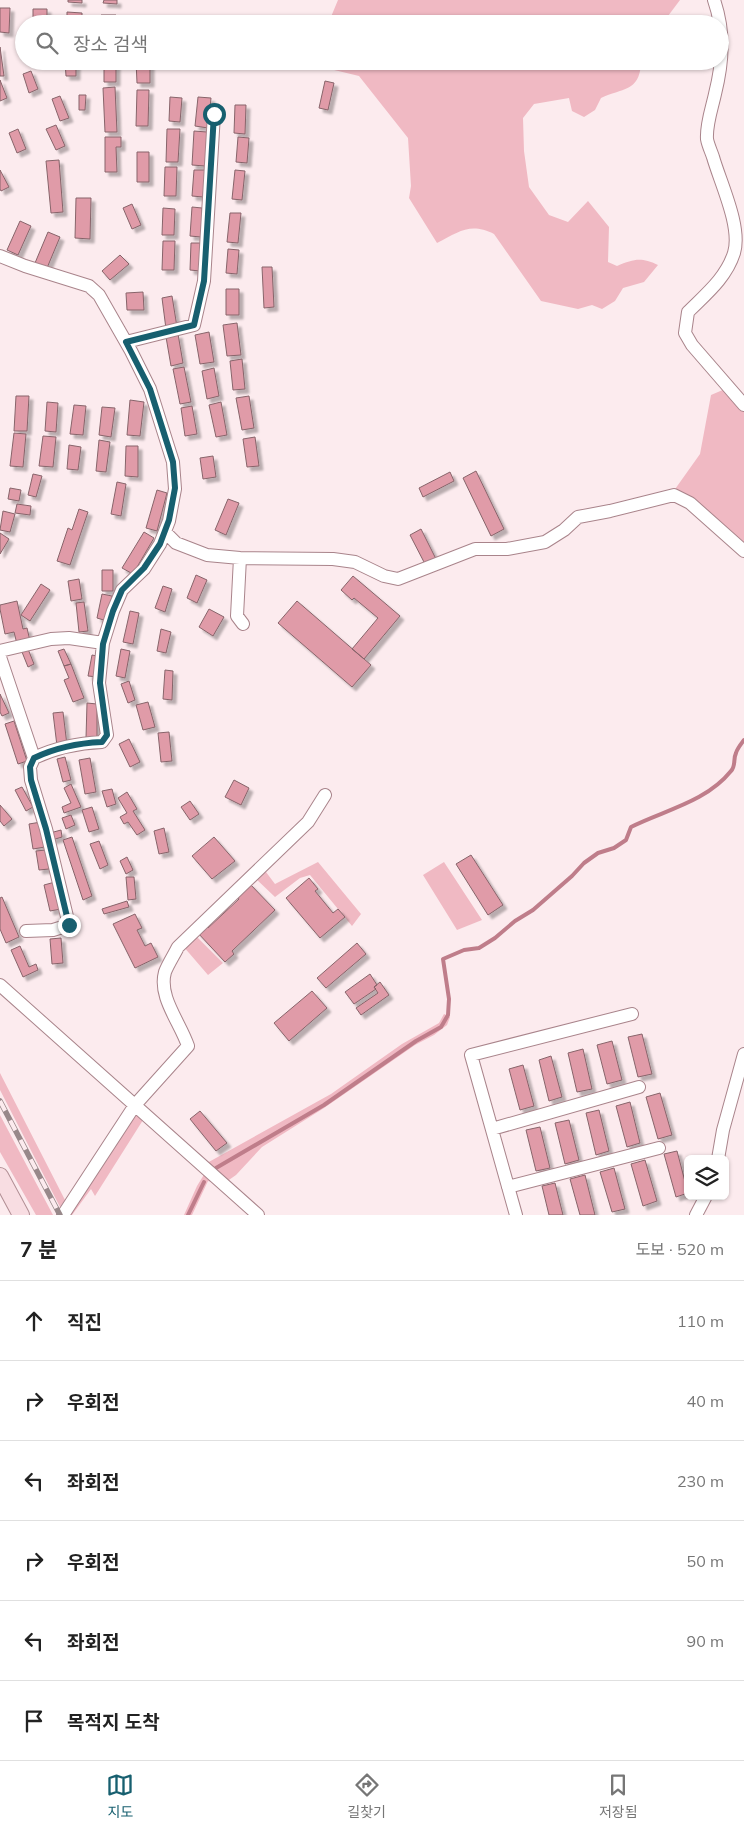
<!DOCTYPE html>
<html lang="ko">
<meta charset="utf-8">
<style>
:root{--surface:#fff;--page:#f6f6f6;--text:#222;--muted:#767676;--line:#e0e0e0;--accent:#175f6f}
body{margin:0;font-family:Mulish,"Noto Sans KR",sans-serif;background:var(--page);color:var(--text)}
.controls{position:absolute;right:15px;bottom:15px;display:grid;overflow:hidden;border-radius:8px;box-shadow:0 1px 4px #0004}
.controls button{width:45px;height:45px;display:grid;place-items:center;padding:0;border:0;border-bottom:1px solid var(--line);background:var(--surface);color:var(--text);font:25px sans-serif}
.stop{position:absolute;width:15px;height:15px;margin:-11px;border:4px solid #175f6f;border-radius:50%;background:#fff}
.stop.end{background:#175f6f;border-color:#fff;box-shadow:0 1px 5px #0008}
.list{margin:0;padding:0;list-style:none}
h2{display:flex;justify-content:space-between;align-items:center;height:65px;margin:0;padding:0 20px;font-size:21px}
h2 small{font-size:16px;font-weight:400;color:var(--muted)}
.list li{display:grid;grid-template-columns:32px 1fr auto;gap:15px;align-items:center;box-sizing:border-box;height:80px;padding:0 20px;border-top:1px solid var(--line)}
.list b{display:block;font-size:19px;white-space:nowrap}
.list em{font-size:16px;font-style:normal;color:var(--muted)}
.icon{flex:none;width:28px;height:28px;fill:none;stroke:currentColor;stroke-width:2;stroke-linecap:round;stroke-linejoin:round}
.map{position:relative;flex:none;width:744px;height:1215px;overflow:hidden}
.search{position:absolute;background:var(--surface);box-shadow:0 1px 4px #0004;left:15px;right:15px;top:15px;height:55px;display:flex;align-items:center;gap:12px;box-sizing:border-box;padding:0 18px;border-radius:28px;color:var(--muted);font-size:19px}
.sheet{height:545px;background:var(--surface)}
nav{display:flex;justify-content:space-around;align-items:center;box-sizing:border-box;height:70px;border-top:1px solid var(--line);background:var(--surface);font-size:14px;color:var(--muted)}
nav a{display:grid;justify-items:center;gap:2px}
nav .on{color:var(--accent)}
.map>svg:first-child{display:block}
.green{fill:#f0b9c3}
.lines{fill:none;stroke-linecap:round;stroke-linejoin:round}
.stream{stroke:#bf7d8a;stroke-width:4}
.building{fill:#e09ba8;stroke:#87646a;filter:url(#shadow)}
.minor-casing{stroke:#a9848b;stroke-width:14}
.major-casing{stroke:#b28f95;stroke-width:18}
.minor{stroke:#fff;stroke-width:12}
.major{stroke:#f8dde2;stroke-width:16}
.rail-casing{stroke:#98888a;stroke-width:5.5}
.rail{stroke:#fcebee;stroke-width:4;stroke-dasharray:11;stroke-linecap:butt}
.route{stroke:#175f6f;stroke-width:6}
</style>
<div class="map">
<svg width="744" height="1215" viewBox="0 0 744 1215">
<defs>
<filter id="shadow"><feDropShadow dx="4" dy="4" stdDeviation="1" flood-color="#0004"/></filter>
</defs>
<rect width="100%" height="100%" fill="#fcebee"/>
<path class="green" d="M338,0H680L662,24H328Z
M647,61L641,64C639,92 622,88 601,98L595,110L584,117L572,111L569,98L534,104L523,118L524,151L529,187L549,215L568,222L588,201L609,227L608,262L617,266C634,259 641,257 658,265L644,282L623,288L615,301L602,309L592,305L578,309L541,301L494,234C470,222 459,232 437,243L409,198L411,186L408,138L359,76L330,69L322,62Z
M725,389L744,412V548L673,492L700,454L711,395Z
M318,862L361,914L352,926L310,875L300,878L275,897L254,877L266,872L275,884Z
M444,862L482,920L457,930L423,875Z
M195,935L223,963L208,975L183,946Z
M444,1014L450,1017L447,1025L434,1035L415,1045L324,1108L262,1147L236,1175L226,1182L207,1163L331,1094L402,1044L439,1023Z
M0,1073L65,1200L60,1207L0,1090Z
M0,1115L53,1215H36L0,1152Z
M134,1116H138L143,1120L95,1196L91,1189L72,1215H66Z
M205,1173L212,1182L208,1181L192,1215H184L197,1186Z"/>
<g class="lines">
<path class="stream" d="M216,1168L324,1105L416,1041L441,1027L448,1015L449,999L443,959L464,950L479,948L495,938L515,921L533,910L572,876L584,863L598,853L614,848L626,840L631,827C665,810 706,802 731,771C736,766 733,759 736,753C737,749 741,744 744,740
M188,1215L204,1182"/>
</g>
<path class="building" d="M68,0H82V3L68,2Z
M104,0H117V4L103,3Z
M0,8H10L9,33L0,32Z
M33,9H47V24H33Z
M67,12L82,13V24H67Z
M101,15H116L115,24H101Z
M138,17L152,18V24H138Z
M0,47L4,76H0Z
M65,61H76V76H66Z
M104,61H116V82H104Z
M136,61H150V83H137Z
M31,71L38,89L29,93L23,74Z
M0,80L7,98L0,101Z
M325,81L334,83L328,110L319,108Z
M115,87L117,132H105L103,88Z
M137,90H149L148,126H136Z
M79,95H86L85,110H79Z
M60,96L69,118L60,121L52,99Z
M170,97L182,98L180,122L169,121Z
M198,97L211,98L208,128L195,126Z
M235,105H246L245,134L234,133Z
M56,125L65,146L56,150L46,129Z
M18,129L26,149L17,153L9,133Z
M167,129H180L178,162H166Z
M194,131L207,132L205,166L192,165Z
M105,137H121V147H116L117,172H105Z
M238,137L249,138L247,163L236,162Z
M137,152H149V182H137Z
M59,160L63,212L51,213L46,161Z
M165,167H177L176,196H164Z
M0,170L9,187L1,191L0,189Z
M194,170H205L203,197L192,196Z
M235,170L245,171L242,200L232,199Z
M76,198H91L90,239L75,238Z
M132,204L141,225L132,229L123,208Z
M192,207L202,208L201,237L190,236Z
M163,208L175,209L174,235H162Z
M230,213H241L238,243L227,242Z
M20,221L31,226L18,255L7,250Z
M48,232L60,237L47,268L35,263Z
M163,241H175L174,270H162Z
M191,243H200V271L190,270Z
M228,249L239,250L237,274L226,273Z
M120,255L129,264L110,280L102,271Z
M262,267H272L274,307L264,308Z
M226,289H239V315H226Z
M143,292L144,310H127L126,293Z
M172,296L177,327L166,329L162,298Z
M237,323L241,355L227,356L223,325Z
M209,332L214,362L200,364L195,335Z
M178,334L183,363L171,366L166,337Z
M242,359L245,389L233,390L230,361Z
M184,367L191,402L180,404L173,369Z
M214,368L219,396L207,399L202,371Z
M16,396H29L27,431H14Z
M249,396L254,428L242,430L236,398Z
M130,400L144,402L140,436L127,435Z
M47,402L58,403L56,432L45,431Z
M221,402L227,435L216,437L209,405Z
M74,405L86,406L83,435L70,434Z
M192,406L197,434L185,436L181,408Z
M102,407L115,408L111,437L99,435Z
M14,433L26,434L23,467L10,466Z
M43,436L56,437L53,467L39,466Z
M255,437L259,466L247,467L243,439Z
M99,440L110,442L106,472L96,471Z
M69,445L81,447L78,470L67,469Z
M126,446H138V477L125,476Z
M213,456L216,477L203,479L200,458Z
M476,471L504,529L491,536L463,478Z
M450,472L454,481L423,497L419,488Z
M33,474L42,476L36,497L28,495Z
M117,482L126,484L121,516L111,514Z
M10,488L21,490L19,501L8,499Z
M157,490L167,493L157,531L146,528Z
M228,499L239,503L226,535L215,530Z
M17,504L31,506L30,515L15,513Z
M79,509L88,512L70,565L57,561L68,528L72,530Z
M3,511L15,514L10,532L0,530Z
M421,529L436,559L425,564L410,535Z
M144,532L154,538L133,574L122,568Z
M0,533L9,539L0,554Z
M102,570H113V591H102Z
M196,575L207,580L197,603L187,598Z
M353,576L400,616L364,659L352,649L378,618L354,598L352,600L341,590Z
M79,579L82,599L71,601L68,581Z
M41,584L50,590L30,621L21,615Z
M163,586L172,589L165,612L155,608Z
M102,594L112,596L107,621L97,618Z
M17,601L23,629L27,628L30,641L17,644L14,632L5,634L0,609V605Z
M297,601L371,665L352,687L278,623Z
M84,602L88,631L79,632L76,603Z
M209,609L224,617L213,636L199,627Z
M130,611L139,613L133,644L123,642Z
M161,629L171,632L166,653L157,651Z
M28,649L34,664L28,667L22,652Z
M64,649L71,664L64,666L58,651Z
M121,649L130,651L125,678L116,676Z
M92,655L102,657L98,677L88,676Z
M71,664L84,698L73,702L64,680L69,678L64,666Z
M165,670L173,671L172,700L163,699Z
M129,681L135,700L128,703L121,684Z
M0,694L9,713L2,716L0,712Z
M148,702L155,727L143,730L136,705Z
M87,703L97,704V738H86Z
M63,712L67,745L57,746L53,713Z
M14,721L27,761L18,764L5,724Z
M169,732L172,761L161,762L158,733Z
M129,739L140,762L130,767L119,744Z
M65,757L71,780L63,782L57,759Z
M90,758L96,792L85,794L79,760Z
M234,780L249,788L241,805L225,797Z
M71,784L81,807L64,813L62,807L71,803L64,788Z
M22,787L33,807L26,811L15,790Z
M112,789L116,804L107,807L102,791Z
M127,792L137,809L133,811L145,830L137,835L128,822L124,824L120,817L127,813L118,798Z
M190,801L199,814L190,820L181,807Z
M0,805L12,819L4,826L0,821Z
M92,807L99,829L89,832L82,810Z
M71,815L75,825L66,829L62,818Z
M41,822L45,847L33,849L29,824Z
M164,828L169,852L159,854L154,831Z
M61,830L62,837L52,840L50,833Z
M72,837L92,896L83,900L63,840Z
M214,837L235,861L212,879L192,856Z
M99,841L108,865L100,869L90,844Z
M46,850L49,869L39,870L36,851Z
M471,855L503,905L488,915L456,864Z
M127,857L133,870L126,874L120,861Z
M126,877H134L136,899L128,900Z
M309,878L318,889L315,891L333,913L338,909L345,917L320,938L286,898Z
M55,882L61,909L50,911L44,885Z
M249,883L275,910L232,951L234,954L225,962L197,932L205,925L208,928L239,899L236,895Z
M2,897L19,937L6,943L0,929V898Z
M127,901L129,907L104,914L102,909Z
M135,914L142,928L137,930L145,946L151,943L158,957L135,968L113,924Z
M61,938L63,963L52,964L50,939Z
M357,943L366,954L326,988L317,978Z
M20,946L29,967L36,964L38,970L23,977L11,950Z
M370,974L377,985L374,987L376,989L354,1004L345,992Z
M380,982L389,995L361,1015L356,1008L378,993L374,987Z
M312,991L327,1008L289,1041L274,1023Z
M642,1034L652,1074L638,1077L628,1037Z
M612,1041L622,1080L607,1084L597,1045Z
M583,1049L592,1089L577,1092L568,1053Z
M551,1056L562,1097L549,1101L539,1060Z
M523,1065L534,1106L520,1110L509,1069Z
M660,1093L672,1135L658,1139L646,1097Z
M630,1102L640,1143L627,1147L616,1106Z
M599,1110L609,1151L596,1155L586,1113Z
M200,1111L227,1143L216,1151L190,1119Z
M569,1120L579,1160L565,1164L555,1123Z
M540,1127L550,1168L536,1171L526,1130Z
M677,1151L688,1193L676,1197L664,1154Z
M645,1160L657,1201L643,1206L631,1164Z
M614,1168L625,1209L612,1212L600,1172Z
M585,1175L595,1215H580L570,1179Z
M555,1183L563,1215H549L542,1186Z"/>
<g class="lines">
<defs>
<path id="minor" d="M714,0C725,32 723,62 715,94C712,108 706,124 707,139C708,145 711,151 713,157C720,182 742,227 734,253C726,278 706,294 688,312L685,333L692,345L744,405
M0,256L25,266L89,286L99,295L131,351L150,389L173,462L175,489L169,521L160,544L144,569L122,590L113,611L103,643L99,683L107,735L102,742C79,743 55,748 34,758L30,767L31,780L46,829L69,925L53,930L26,931
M126,342L194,325L204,281L214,114
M165,532L176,543L207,555L240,558L333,559L355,562L384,576L398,579L475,549H507L545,542L564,530L578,517L610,511L674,495L690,503L744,551
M240,558L237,616L243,624
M0,651L51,639L69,638L103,643
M0,657L34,758
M0,985L258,1215
M492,1129L639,1087
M718,1159L723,1130L744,1054
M508,1187L659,1148
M63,1215L135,1105L188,1046C180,1022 158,997 165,972C168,964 174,955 178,947L308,822L325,795
M516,1215L471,1055L632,1014
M696,1215L706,1196"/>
<path id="major" d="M0,1176L21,1215"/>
</defs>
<use href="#minor" class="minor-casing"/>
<use href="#major" class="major-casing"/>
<use href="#minor" class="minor"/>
<use href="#major" class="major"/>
<defs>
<path id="rail" d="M0,1101L60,1215"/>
</defs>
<use href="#rail" class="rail-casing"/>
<use href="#rail" class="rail"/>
</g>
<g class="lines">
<path class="route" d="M69,925L46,829L31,780L30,767L34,758C55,748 79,743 102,742L107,735L100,683L103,644L113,611L122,590L144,568L160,544L169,520L175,488L173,462L150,389L126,342L194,325L204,281L214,114"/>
</g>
</svg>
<div class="controls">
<button><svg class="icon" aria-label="layers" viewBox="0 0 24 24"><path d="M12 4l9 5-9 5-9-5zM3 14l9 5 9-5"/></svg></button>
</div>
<div class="stop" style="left:214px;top:114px"></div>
<div class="stop end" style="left:69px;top:925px"></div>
<div class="search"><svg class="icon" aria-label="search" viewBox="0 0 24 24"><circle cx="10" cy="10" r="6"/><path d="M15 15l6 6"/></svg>장소 검색</div>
</div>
<section class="sheet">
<h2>7 분<small>도보 · 520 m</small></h2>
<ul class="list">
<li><svg class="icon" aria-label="ahead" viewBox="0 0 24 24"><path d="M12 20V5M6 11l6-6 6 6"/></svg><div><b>직진</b></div><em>110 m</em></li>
<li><svg class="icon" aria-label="right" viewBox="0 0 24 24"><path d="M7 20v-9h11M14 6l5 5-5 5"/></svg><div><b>우회전</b></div><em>40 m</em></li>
<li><svg class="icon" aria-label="left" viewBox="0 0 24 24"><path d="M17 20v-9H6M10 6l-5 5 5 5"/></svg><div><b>좌회전</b></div><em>230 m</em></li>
<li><svg class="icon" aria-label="right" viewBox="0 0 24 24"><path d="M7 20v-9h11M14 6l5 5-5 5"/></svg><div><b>우회전</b></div><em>50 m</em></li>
<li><svg class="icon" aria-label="left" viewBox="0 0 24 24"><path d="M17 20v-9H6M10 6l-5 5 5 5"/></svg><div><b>좌회전</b></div><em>90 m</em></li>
<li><svg class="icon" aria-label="arrive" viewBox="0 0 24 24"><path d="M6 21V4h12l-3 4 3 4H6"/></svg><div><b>목적지 도착</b></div></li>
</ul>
</section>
<nav>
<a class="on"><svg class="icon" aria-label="map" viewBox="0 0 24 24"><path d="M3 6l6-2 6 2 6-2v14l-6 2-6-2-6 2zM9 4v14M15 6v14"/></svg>지도</a>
<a><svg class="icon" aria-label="directions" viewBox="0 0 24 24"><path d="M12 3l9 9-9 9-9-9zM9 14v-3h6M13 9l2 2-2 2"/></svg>길찾기</a>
<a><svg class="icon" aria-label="saved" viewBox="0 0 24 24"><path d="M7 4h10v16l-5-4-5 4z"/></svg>저장됨</a>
</nav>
